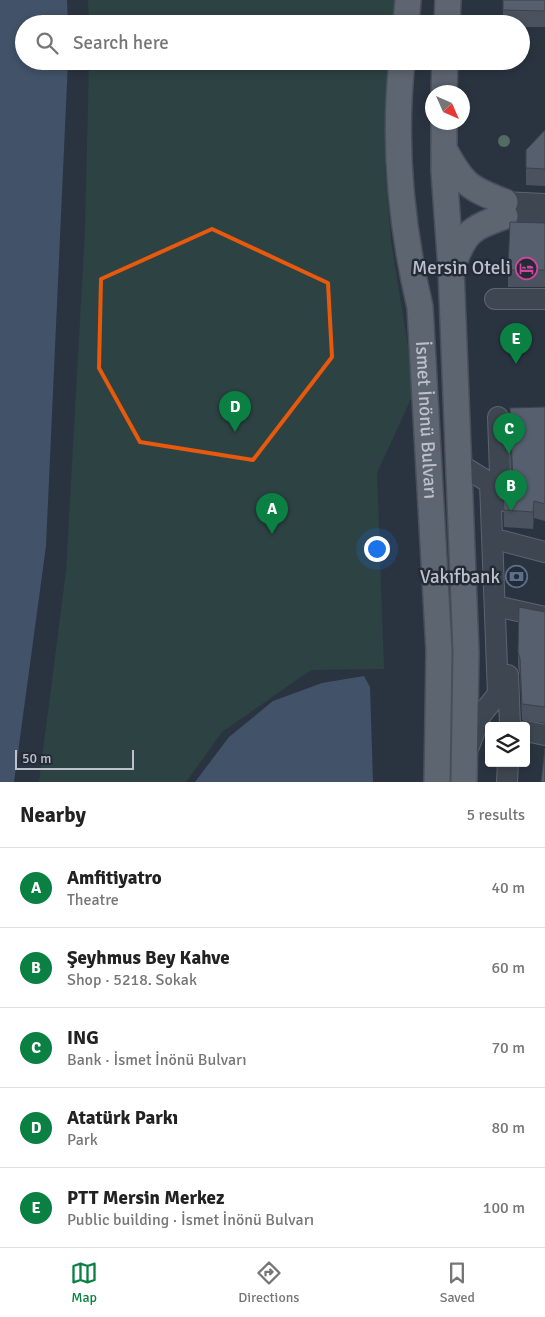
<!DOCTYPE html>
<meta charset="utf-8">
<style>
:root{--surface:#fff;--page:#f2f2f2;--text:#222;--muted:#767676;--line:#e0e0e0;--accent:#0b8043}
body{margin:0;font-family:Signika,sans-serif;background:var(--page);color:var(--text)}
.controls{position:absolute;right:15px;bottom:15px;display:grid;overflow:hidden;border-radius:5px;box-shadow:0 2px 8px #0003}
.controls button{width:45px;height:45px;display:grid;place-items:center;padding:0;border:0;border-bottom:1px solid var(--line);background:var(--surface);color:var(--text);font:25px sans-serif}
.compass{position:absolute;left:425px;top:85px;width:45px;height:45px;border-radius:50%;background:var(--surface);box-shadow:0 2px 8px #0003;rotate:135deg}
.scale{position:absolute;left:15px;bottom:12px;width:119px;box-sizing:border-box;padding-left:5px;border:2px solid #bcc1cb;border-top:0;font-size:14px;line-height:18px;white-space:nowrap;color:#bcc1cb;-webkit-text-stroke:4px #232b37;paint-order:stroke}
.you{position:absolute;left:376px;top:548px;width:18px;height:18px;margin:-12px;border:4px solid #fff;border-radius:50%;background:#1a73e8;box-shadow:0 0 0 8px #1a73e833}
.badge{display:grid;place-items:center;width:32px;height:32px;border-radius:50%;background:var(--accent);color:#fff;font-size:16px;font-weight:700}
.pin{position:absolute;translate:-50% -41px;filter:drop-shadow(0 1px 2px #0008)}
.pin::after{content:'';position:absolute;top:26px;width:18px;height:15px;background:inherit;clip-path:polygon(0 0,100% 0,50% 100%)}
.list{margin:0;padding:0;list-style:none}
h2{display:flex;justify-content:space-between;align-items:center;height:65px;margin:0;padding:0 20px;font-size:21px}
h2 small{font-size:16px;font-weight:400;color:var(--muted)}
.list li{display:grid;grid-template-columns:32px 1fr auto;gap:15px;align-items:center;box-sizing:border-box;height:80px;padding:0 20px;border-top:1px solid var(--line)}
.list b{display:block;font-size:19px;white-space:nowrap}
.list p{margin:0;font-size:16px;white-space:nowrap;color:var(--muted)}
.list em{font-size:16px;font-style:normal;color:var(--muted)}
.icon{flex:none;width:28px;height:28px;fill:none;stroke:currentColor;stroke-width:2;stroke-linecap:round;stroke-linejoin:round}
.map{position:relative;flex:none;width:545px;height:782px;overflow:hidden}
.search{position:absolute;background:var(--surface);box-shadow:0 2px 8px #0003;left:15px;right:15px;top:15px;height:55px;display:flex;align-items:center;gap:12px;box-sizing:border-box;padding:0 18px;border-radius:28px;color:var(--muted);font-size:19px}
.sheet{height:465px;background:var(--surface)}
nav{display:flex;justify-content:space-around;align-items:center;box-sizing:border-box;height:70px;border-top:1px solid var(--line);background:var(--surface);font-size:14px;color:var(--muted)}
nav a{display:grid;justify-items:center;gap:2px}
nav .on{color:var(--accent)}
.map>svg:first-child{display:block}
.green{fill:#2d4243}
.water{fill:#425268}
.lines{fill:none;stroke-linecap:round;stroke-linejoin:round}
.minor-casing{stroke:#5d646f;stroke-width:22}
.major-casing{stroke:#484f5b;stroke-width:28}
.minor{stroke:#3e4651;stroke-width:20}
.major{stroke:#5d6571;stroke-width:25}
.tree{fill:#536c63}
.wall{fill:#4a525f}
.shaded-wall{fill:#3c424d}
.building{fill:#565f6e;stroke:#3c424d}
.marked{fill:none;stroke:#e8590c;stroke-width:4;stroke-linejoin:round}
.labels{text-anchor:middle;dominant-baseline:central;stroke-width:5;stroke-linejoin:round;paint-order:stroke}
.poi-label{font-size:19px;fill:#bcc1cb;stroke:#232b37;text-anchor:end}
.street-label{font-size:19px;fill:#bcc1cb;stroke:#232b37}
</style>
<div class="map">
<svg width="545" height="782" viewBox="0 0 545 782">
<rect width="100%" height="100%" fill="#2a3441"/>
<path class="green" d="M88,0H397L395,24H89Z
M89,61H393L385,168L391,241L415,390L377,473L384,669L311,670L222,732L186,782H39L66,571L85,230Z"/>
<path class="water" d="M0,0H67L68,24H24V61H68L46,546L14,782H0Z
M364,676L370,687L373,782H195L229,737L273,701L322,683Z"/>
<g class="lines">
<defs>
<path id="minor" d="M505,202L545,204
M505,216L545,219
M495,299H545
M498,417L501,501
M459,464L490,483L498,694L481,715L468,749
M503,541L545,552
M505,608L545,617
M508,675L510,726
M526,731L545,735
M507,782L508,763"/>
<g id="major">
<path d="M406,24L408,0"/>
<path d="M447,24L448,0"/>
<path id="s1" d="M402,61C393,144 401,226 420,307L439,651L437,782"/>
<path d="M444,92L445,61"/>
<path d="M444,122V171L451,269L466,652L464,782"/>
<path d="M444,149C463,184 468,188 505,202"/>
<path d="M451,269C467,231 467,230 505,216"/>
</g>
</defs>
<use href="#minor" class="minor-casing"/>
<use href="#major" class="major-casing"/>
<use href="#minor" class="minor"/>
<use href="#major" class="major"/>
</g>
<circle class="tree" cx="504" cy="141" r="6"/>
<path class="wall" d="M503,0H545V27H521V24H503Z
M545,130V186L526,185V150Z
M545,223V287H508V270Z
M545,407V521L534,518L533,529L504,527L503,496L511,490L512,486L510,408Z
M545,612V723L522,720L520,675L518,668V652Z"/>
<path class="shaded-wall" d="M534,501V518L533,529V512Z"/>
<path class="building" d="M503,0H545V11L503,10Z
M545,130V169L526,168V150Z
M510,222L545,223V270H508Z
M545,407V504L534,501L533,512L504,510L503,496L511,490L513,484L510,408Z
M519,607L545,612V707L522,704L520,658L518,652Z
M545,748V782H541Z"/>
<path class="marked" d="M212,229L328,283L332,357L253,460L140,442L99,368L101,279Z"/>
<defs>
<symbol id="hotel-ring" viewBox="-11 -11 22 22"><circle r="9.5" fill="#232b37" stroke="#d1479c" stroke-width="1.5"/><path d="M-6-4.5h1.5V1H6V5H4.5V3h-9V5H-6ZM-4 0a1.8 1.8 0 1 1 3.6 0ZM.5 0V-2.5h3Q6-2.5 6 0Z" fill="#d1479c"/></symbol>
<symbol id="bank-ring" viewBox="-11 -11 22 22"><circle r="9.5" fill="#232b37" stroke="#5c6f8a" stroke-width="1.5"/><path d="M-6-4H6V4H-6ZM0-2.3a2.3 2.3 0 1 0 0 4.6a2.3 2.3 0 1 0 0-4.6Z" fill="#5c6f8a"/></symbol>
</defs>
<g fill-rule="evenodd">
<use href="#hotel-ring" x="514" y="256" width="25" height="25"/>
<use href="#bank-ring" x="504" y="564" width="25" height="25"/>
</g>
<g class="labels">
<g class="poi-label">
<text x="511" y="268">Mersin Oteli</text>
<text x="500" y="577">Vakıfbank</text>
</g>
<g class="street-label">
<text stroke="none"><textPath href="#s1" startOffset="361">İsmet İnönü Bulvarı</textPath></text>
</g>
</g>
</svg>
<div class="controls">
<button><svg class="icon" aria-label="layers" viewBox="0 0 24 24"><path d="M12 4l9 5-9 5-9-5zM3 14l9 5 9-5"/></svg></button>
</div>
<svg class="compass" viewBox="-18 -18 36 36"><path d="M0-13l5 13h-10z" fill="#e53935"/><path d="M0 13l5-13h-10z" fill="#767676"/></svg>
<div class="scale">50 m</div>
<div class="you"></div>
<div class="pin badge" style="left:272px;top:534px">A</div>
<div class="pin badge" style="left:511px;top:511px">B</div>
<div class="pin badge" style="left:509px;top:454px">C</div>
<div class="pin badge" style="left:235px;top:432px">D</div>
<div class="pin badge" style="left:516px;top:364px">E</div>
<div class="search"><svg class="icon" aria-label="search" viewBox="0 0 24 24"><circle cx="10" cy="10" r="6"/><path d="M15 15l6 6"/></svg>Search here</div>
</div>
<section class="sheet">
<h2>Nearby<small>5 results</small></h2>
<ul class="list">
<li><span class="badge">A</span><div><b>Amfitiyatro</b><p>Theatre</p></div><em>40 m</em></li>
<li><span class="badge">B</span><div><b>Şeyhmus Bey Kahve</b><p>Shop · 5218. Sokak</p></div><em>60 m</em></li>
<li><span class="badge">C</span><div><b>ING</b><p>Bank · İsmet İnönü Bulvarı</p></div><em>70 m</em></li>
<li><span class="badge">D</span><div><b>Atatürk Parkı</b><p>Park</p></div><em>80 m</em></li>
<li><span class="badge">E</span><div><b>PTT Mersin Merkez</b><p>Public building · İsmet İnönü Bulvarı</p></div><em>100 m</em></li>
</ul>
</section>
<nav>
<a class="on"><svg class="icon" aria-label="map" viewBox="0 0 24 24"><path d="M3 6l6-2 6 2 6-2v14l-6 2-6-2-6 2zM9 4v14M15 6v14"/></svg>Map</a>
<a><svg class="icon" aria-label="directions" viewBox="0 0 24 24"><path d="M12 3l9 9-9 9-9-9zM9 14v-3h6M13 9l2 2-2 2"/></svg>Directions</a>
<a><svg class="icon" aria-label="saved" viewBox="0 0 24 24"><path d="M7 4h10v16l-5-4-5 4z"/></svg>Saved</a>
</nav>
